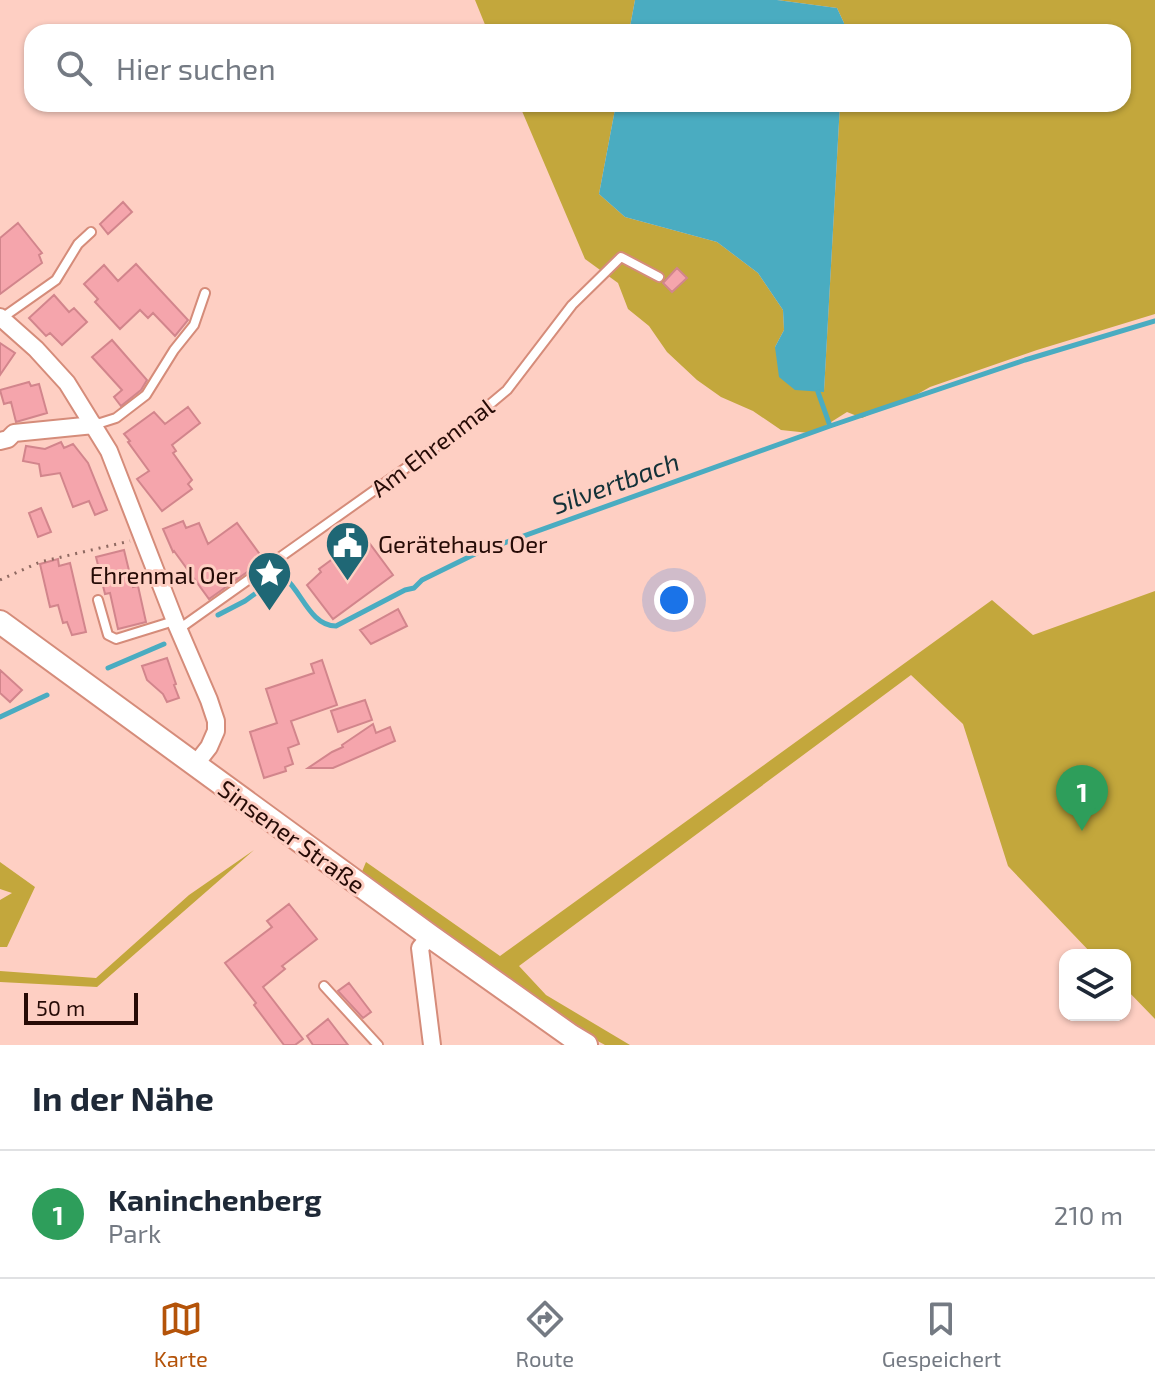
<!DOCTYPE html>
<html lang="de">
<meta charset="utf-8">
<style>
:root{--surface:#fff;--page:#f6f6f7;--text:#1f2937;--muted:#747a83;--line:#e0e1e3;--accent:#b45309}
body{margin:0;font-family:"Exo 2",sans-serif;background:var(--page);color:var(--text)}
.controls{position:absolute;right:24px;bottom:24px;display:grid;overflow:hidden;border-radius:16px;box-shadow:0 2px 6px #0004}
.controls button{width:72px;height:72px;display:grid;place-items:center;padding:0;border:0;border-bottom:2px solid var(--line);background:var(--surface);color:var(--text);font:40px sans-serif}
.scale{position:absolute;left:24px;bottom:20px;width:114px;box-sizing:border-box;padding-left:8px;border:4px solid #260b06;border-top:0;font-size:22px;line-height:28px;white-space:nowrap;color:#260b06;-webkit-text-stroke:6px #fecfc3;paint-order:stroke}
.you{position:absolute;left:674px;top:600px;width:28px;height:28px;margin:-20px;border:6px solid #fff;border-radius:50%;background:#1a73e8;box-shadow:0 0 0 12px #1a73e833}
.badge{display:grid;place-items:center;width:52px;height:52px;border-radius:50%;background:var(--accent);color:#fff;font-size:26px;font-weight:700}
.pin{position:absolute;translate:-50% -66px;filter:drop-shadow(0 2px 4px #0008)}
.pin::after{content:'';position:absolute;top:42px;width:28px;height:24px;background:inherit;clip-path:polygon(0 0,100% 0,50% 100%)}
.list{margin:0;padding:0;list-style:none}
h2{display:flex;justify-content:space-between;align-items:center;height:104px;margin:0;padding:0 32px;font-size:34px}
h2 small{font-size:26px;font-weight:400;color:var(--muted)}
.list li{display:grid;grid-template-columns:52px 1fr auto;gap:24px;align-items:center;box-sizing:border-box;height:128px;padding:0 32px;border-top:2px solid var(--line)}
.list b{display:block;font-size:30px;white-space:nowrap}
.list p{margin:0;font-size:26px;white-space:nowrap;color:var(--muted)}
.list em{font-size:26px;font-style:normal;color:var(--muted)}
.icon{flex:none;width:44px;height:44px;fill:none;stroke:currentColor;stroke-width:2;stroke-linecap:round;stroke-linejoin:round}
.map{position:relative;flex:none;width:1155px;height:1045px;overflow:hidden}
.search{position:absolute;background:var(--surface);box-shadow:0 2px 6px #0004;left:24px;right:24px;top:24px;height:88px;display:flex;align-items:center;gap:20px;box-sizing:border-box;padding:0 28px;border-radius:24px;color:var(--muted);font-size:30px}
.sheet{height:232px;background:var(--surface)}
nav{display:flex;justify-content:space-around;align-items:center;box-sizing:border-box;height:112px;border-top:2px solid var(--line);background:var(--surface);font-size:22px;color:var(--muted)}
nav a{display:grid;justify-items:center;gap:4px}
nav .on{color:var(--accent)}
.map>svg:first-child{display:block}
.green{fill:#c3a73c}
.water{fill:#4aacc1}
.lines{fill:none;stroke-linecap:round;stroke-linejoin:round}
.stream{stroke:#4aacc1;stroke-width:5}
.building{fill:#f5a5ac;stroke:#d2858c;stroke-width:2}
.service-casing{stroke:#d58c7a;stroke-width:12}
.minor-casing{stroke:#d58c7a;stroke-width:20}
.secondary-casing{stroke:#d58c7a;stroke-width:26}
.path{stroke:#8e6961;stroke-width:3;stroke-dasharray:2 6;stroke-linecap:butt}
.service{stroke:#fff;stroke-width:8}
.minor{stroke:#fff;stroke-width:16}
.secondary{stroke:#fff;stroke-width:22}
.labels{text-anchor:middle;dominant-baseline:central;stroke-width:6;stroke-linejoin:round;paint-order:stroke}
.street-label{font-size:24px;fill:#260b06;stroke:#fecfc3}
.poi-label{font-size:24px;fill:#260b06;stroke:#fecfc3;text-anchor:start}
.water-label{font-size:26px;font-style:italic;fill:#133138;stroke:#fecfc3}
</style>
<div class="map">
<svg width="1155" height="1045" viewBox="0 0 1155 1045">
<rect width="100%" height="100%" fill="#fecfc3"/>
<path class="green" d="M475,0H635L629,32H488Z
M777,0H1155V314L1037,350L930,387L900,404L888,406L862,418L847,412L820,429L809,433L781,430L753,411L721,397L697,380L667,352L649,326L628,309L618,283L585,259L519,104H616L599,194L625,217L717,242L758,273L783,310L784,330L775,347L824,391L840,104H1123V32H844V23L837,8Z
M1155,591V1019L1125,988V955H1093L1008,866L963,724L911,675L519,966L546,995L630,1045H605L572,1027L361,874L366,862L500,956L992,600L1033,635Z
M254,850L97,987L0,982V971L96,978L189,895Z
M0,862L35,887L7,947H0V900L12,893L0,889Z"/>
<path class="water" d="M635,0H777L837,8L844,23V32H629Z
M616,104H840L824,392L795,390L779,377L775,347L784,330L783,310L758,273L717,242L625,217L599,194Z"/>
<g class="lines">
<path class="stream" d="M818,392L830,426
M218,615L245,601L274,580L286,579C302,593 311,626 336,626L405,590L414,588L422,580L479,552L830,426L1025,360L1155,321
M108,668L164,644
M0,717L47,695"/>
</g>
<path class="building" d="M123,202L132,212L108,234L100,224Z
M18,223L42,253L39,255L42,263L0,294V238Z
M136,264L188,320L175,336L153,313L148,318L140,310L120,329L95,302L98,299L84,284L104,265L118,281Z
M677,268L687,278L672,292L663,283Z
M54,295L69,312L74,308L87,322L62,345L50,333L46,336L29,318Z
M112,340L147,380L141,390L121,406L114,397L122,390L92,357Z
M0,343L15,353L0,375Z
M29,382L31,386L39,384L47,413L16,422L11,402L4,404L0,390Z
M188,407L200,423L172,445L176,451L173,453L192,480L188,484L192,489L162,511L137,479L149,471L128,442L130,441L124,434L154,412L165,424Z
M61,442L64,448L73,444L88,463L107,510L95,515L89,501L73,507L60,473L41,476L39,464L23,461L26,446L45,449Z
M41,508L51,532L38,537L29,513Z
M183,521L186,528L199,523L208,544L237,523L264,560L209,599L174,551L173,552L163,529Z
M357,541L363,549L370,544L393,575L333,619L307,585L321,572L319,569Z
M124,550L133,587L138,586L146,622L118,629L110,593L105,594L96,557Z
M58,559L59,566L70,563L86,632L72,635L67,622L63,623L58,605L50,607L40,564Z
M398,609L407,626L371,644L360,630Z
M167,658L176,684L174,685L179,698L167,702L163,694L147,680L142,666Z
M322,660L337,705L291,721L299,744L288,748L293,764L285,767L286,771L264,778L250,732L277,723L266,689L314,673L311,664Z
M0,670L22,690L10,702L0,693Z
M365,700L372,720L338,732L331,711Z
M373,724L376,733L390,727L395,741L333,768H308L332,752L343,747L342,745Z
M289,904L317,939L282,966L285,969L263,987L303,1039L295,1045H284L254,1005L256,1003L225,963L272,927L267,921Z
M349,983L371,1012L363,1018L338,991Z
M328,1019L348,1045H313L307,1036Z"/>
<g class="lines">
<defs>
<path id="service" d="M2,318L56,280L78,244L91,232
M94,425L116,418L146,395L174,350L194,325L205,293
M98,600L108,635L116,639L174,621
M179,629L458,431L507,390L572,305L621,257L659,277
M324,986L378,1045"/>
<path id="minor" d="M0,317L36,349L67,383L109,451L175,621L209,700L216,721V731L209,747L195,765
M0,441L8,439L14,433L94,425
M430,936L420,948L432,1045"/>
<path id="secondary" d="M0,622L430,936L571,1036L586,1045"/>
</defs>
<use href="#service" class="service-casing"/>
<use href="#minor" class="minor-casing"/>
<use href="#secondary" class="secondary-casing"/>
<path class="path" d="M0,580L40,562L130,541"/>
<use href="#service" class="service"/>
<use href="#minor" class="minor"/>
<use href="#secondary" class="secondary"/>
</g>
<defs>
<symbol id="civic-pin" viewBox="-11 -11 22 30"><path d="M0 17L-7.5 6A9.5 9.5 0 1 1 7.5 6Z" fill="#1f6775" stroke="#fecfc3"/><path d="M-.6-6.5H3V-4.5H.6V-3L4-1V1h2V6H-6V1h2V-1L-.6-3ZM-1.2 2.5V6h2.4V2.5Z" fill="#fff"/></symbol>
<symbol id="sight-pin" viewBox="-11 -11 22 30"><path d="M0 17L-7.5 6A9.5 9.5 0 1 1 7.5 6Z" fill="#1f6775" stroke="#fecfc3"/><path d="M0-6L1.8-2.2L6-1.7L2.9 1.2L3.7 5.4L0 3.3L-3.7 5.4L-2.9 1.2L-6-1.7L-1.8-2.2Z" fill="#fff"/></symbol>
</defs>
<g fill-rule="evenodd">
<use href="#civic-pin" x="322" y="518" width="51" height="69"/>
<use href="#sight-pin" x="244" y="548" width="51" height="69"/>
</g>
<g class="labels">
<g class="street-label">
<text transform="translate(432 447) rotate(-37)">Am Ehrenmal</text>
<text transform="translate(292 836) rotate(36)">Sinsener Straße</text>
</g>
<g class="poi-label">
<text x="378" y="543">Gerätehaus Oer</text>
<text x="238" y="574" text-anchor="end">Ehrenmal Oer</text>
</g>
<g class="water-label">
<text transform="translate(615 482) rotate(-20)">Silvertbach</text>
</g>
</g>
</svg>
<div class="controls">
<button><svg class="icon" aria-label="layers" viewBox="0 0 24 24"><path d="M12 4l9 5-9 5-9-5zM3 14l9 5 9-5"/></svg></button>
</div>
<div class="scale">50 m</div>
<div class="you"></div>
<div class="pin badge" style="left:1082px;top:831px;background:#2e9e5b">1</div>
<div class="search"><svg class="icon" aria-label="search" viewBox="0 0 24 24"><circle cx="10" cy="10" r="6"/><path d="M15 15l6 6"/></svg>Hier suchen</div>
</div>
<section class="sheet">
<h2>In der Nähe<small></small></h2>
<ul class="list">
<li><span class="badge" style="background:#2e9e5b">1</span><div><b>Kaninchenberg</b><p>Park</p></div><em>210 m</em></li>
</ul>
</section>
<nav>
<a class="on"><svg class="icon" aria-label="map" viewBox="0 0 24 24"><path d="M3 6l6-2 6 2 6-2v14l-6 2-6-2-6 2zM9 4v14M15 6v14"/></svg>Karte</a>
<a><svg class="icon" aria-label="directions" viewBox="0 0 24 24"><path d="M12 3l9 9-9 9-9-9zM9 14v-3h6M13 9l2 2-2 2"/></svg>Route</a>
<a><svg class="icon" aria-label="saved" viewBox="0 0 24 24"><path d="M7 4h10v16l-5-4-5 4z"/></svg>Gespeichert</a>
</nav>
